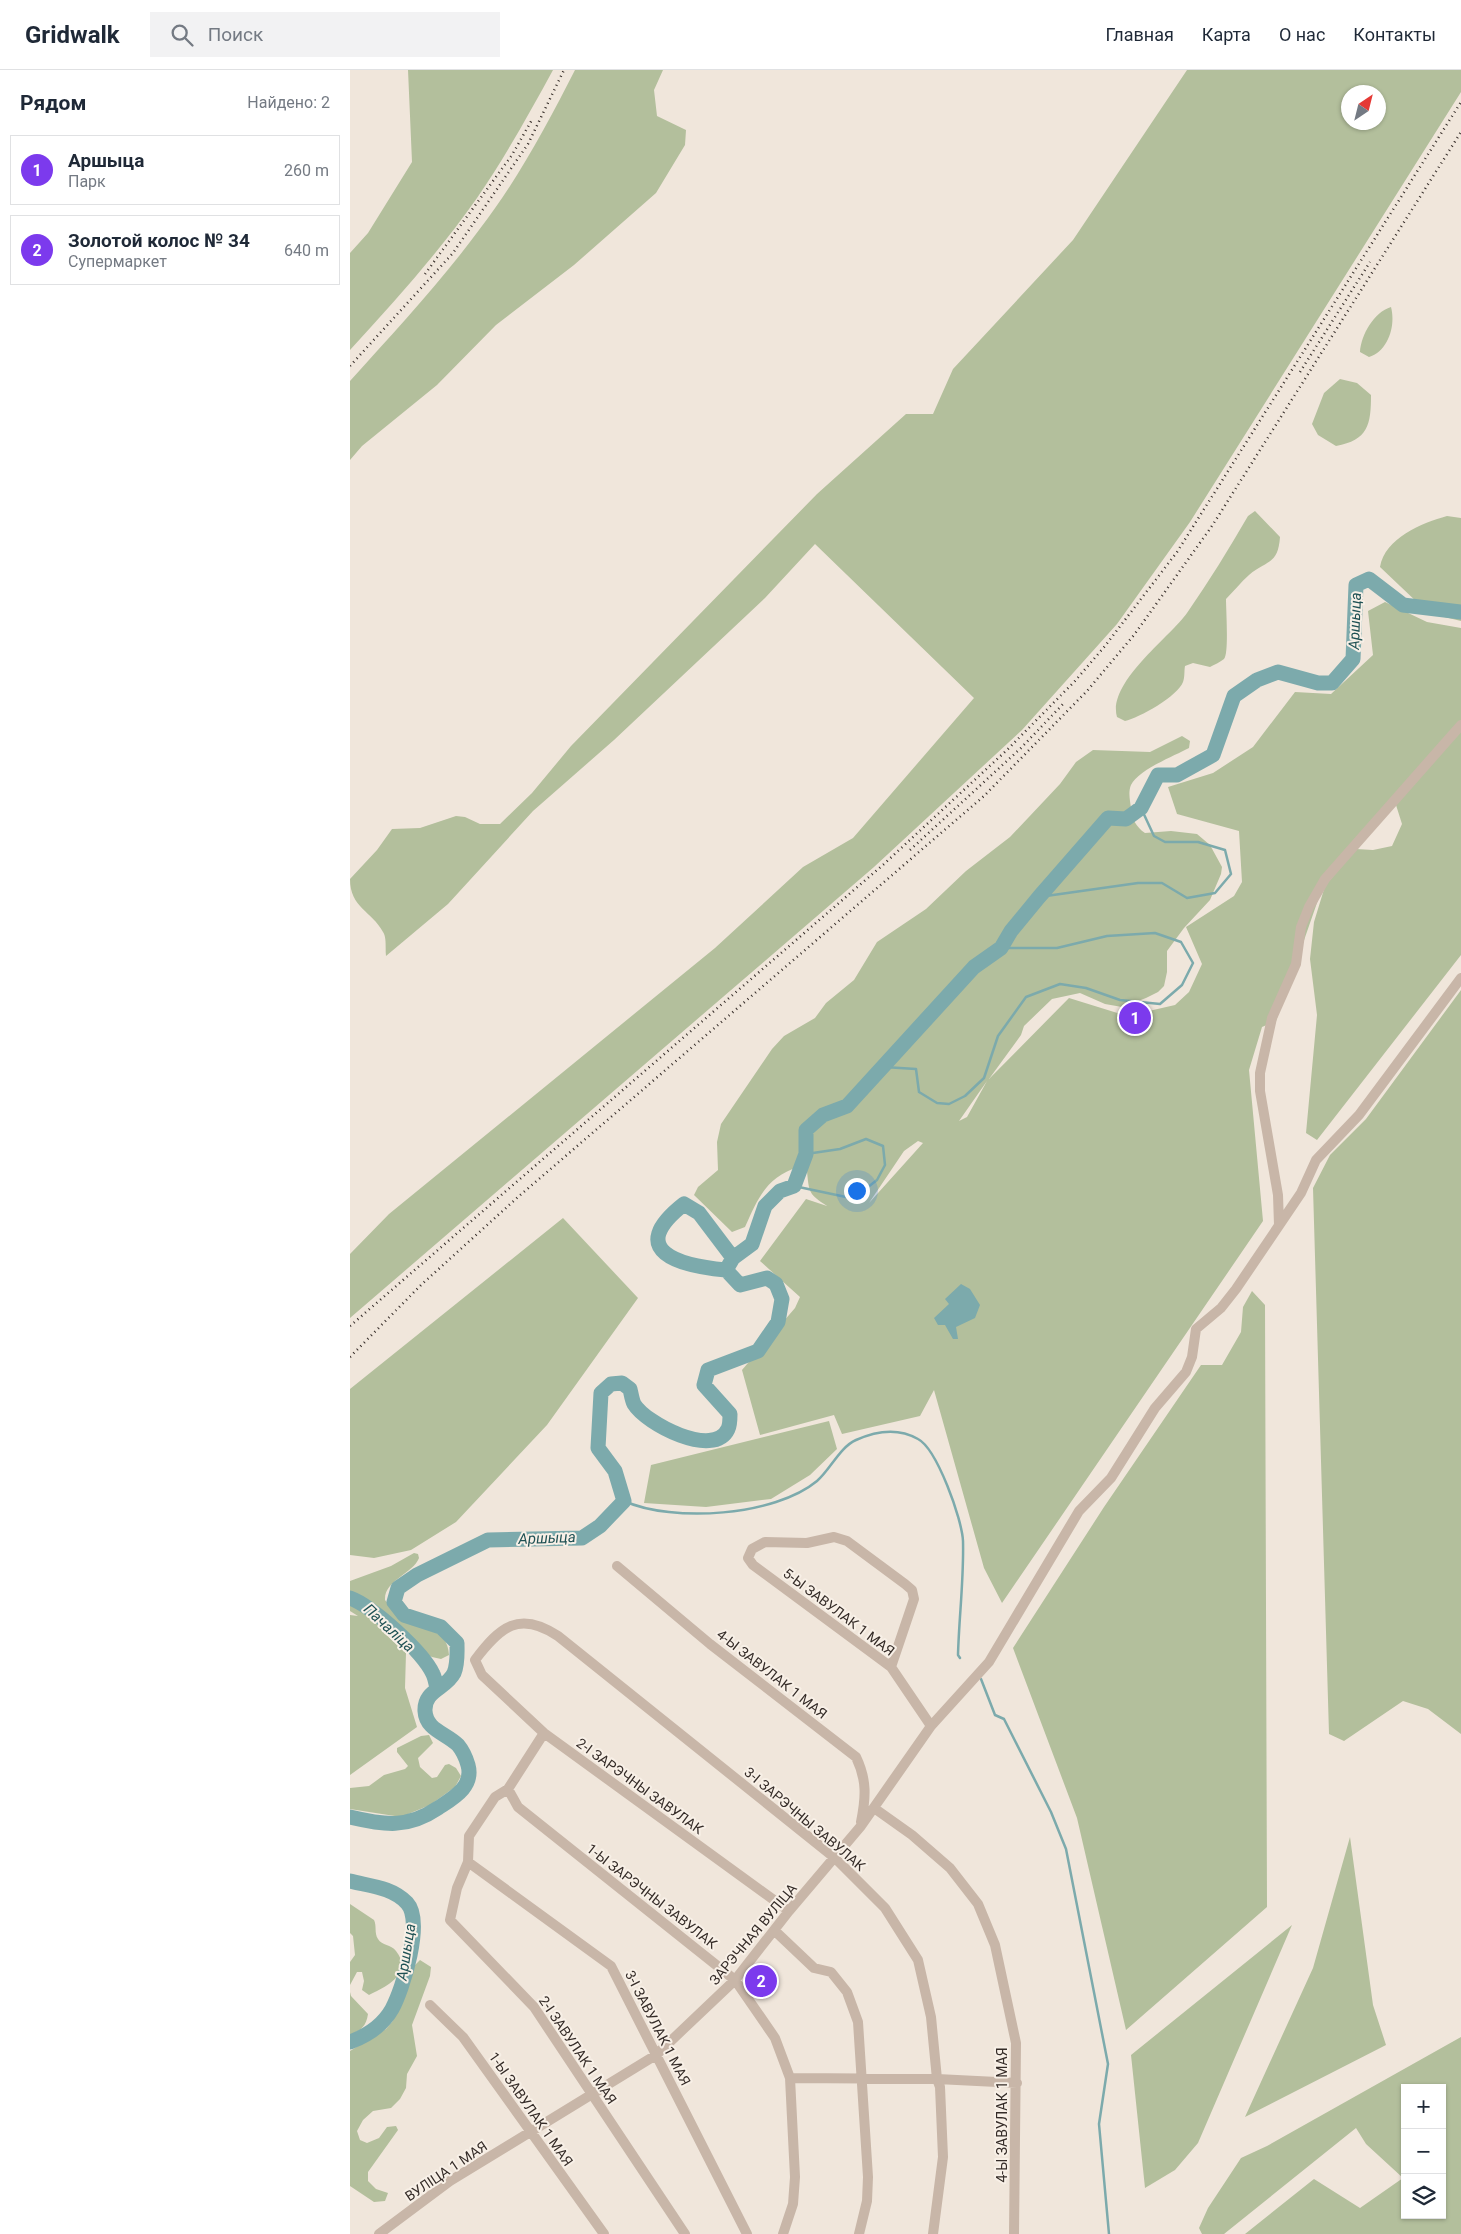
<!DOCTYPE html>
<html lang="ru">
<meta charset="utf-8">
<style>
:root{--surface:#fff;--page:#f2f2f3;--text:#1f2937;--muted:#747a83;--line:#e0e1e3;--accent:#7c3aed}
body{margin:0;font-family:Roboto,sans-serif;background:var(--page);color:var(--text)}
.controls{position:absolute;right:15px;bottom:15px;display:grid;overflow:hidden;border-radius:0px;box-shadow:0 1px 4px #0004}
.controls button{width:45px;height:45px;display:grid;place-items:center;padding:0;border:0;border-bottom:1px solid var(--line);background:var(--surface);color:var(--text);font:25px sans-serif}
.compass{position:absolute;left:991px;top:15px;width:45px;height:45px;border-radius:50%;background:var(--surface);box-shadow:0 1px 4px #0004;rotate:35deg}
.you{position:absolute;left:506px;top:1120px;width:18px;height:18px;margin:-12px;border:4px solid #fff;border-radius:50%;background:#1a73e8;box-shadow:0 0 0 8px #1a73e833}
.badge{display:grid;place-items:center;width:32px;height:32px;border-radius:50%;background:var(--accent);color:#fff;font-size:16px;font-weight:700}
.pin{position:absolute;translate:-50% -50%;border:2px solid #fff;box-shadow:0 1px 5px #0006}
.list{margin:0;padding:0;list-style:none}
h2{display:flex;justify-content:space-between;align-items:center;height:65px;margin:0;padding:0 20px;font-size:21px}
h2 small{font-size:16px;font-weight:400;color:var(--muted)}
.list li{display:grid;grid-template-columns:32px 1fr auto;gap:15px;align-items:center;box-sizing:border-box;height:70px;margin:0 10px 10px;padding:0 10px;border:1px solid var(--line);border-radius:0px}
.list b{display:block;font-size:19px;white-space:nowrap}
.list p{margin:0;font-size:16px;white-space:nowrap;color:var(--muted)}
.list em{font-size:16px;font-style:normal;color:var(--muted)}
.icon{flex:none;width:28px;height:28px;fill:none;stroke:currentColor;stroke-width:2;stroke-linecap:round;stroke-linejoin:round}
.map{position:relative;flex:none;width:1111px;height:2164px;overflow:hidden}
header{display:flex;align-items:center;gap:30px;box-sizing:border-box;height:70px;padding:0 25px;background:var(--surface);border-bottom:1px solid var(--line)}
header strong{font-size:24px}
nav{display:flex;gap:28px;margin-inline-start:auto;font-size:18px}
.search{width:350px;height:45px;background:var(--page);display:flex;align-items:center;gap:12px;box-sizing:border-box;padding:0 18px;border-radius:0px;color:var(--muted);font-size:19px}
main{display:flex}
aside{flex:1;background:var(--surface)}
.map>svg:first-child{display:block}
.green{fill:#b3bf9c;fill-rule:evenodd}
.water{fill:#7caaac}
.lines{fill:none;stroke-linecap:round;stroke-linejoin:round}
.stream{stroke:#7caaac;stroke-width:2.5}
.river{stroke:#7caaac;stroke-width:15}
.minor{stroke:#c8b6a8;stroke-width:10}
.rail{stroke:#352c28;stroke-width:2.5;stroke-dasharray:1 4;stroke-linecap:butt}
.labels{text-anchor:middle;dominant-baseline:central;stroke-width:4;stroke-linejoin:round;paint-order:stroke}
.street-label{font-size:14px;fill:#352c28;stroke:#f8f0e7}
.water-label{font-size:15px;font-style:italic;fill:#1f5154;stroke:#f8f0e7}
</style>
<header>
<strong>Gridwalk</strong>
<div class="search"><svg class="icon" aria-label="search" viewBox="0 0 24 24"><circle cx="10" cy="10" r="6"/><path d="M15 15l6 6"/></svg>Поиск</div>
<nav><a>Главная</a><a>Карта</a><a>О нас</a><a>Контакты</a></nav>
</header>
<main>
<aside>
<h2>Рядом<small>Найдено: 2</small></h2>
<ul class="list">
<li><span class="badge">1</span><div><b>Аршыца</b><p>Парк</p></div><em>260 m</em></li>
<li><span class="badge">2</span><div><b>Золотой колос № 34</b><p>Супермаркет</p></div><em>640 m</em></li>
</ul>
</aside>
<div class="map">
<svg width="1111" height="2164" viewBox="0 0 1111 2164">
<rect width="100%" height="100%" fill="#f0e6db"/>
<path class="green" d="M58,0H203C179,44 155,87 127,128C89,182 45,231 0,280V183L18,163L62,92Z
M225,0H313L304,20L307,46L336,60L335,75L306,123L224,195L146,255L87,315L12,376L0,390V311C44,262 90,213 129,160C167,111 197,55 225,0Z
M837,0H1111V22L840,452L767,554L672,660L524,797L0,1248V1184L39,1144L365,878L453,797L503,768L624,628L465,474L415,528L264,670L183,741L98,834L36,886C35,879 37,868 33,862C22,841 0,838 0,809L27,780L42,759L70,758L106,746L115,747L130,754H150L182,723L221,676L467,424L556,344H583L603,299L723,170ZM998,22H1028V52H998Z
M1041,237C1046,256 1038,281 1019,287L1010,282C1011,265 1024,242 1041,237Z
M990,309L1007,313L1021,325C1021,355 1018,370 986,376L968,365L962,354L974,323Z
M905,441L930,467C928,495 917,490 899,505C891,512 884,521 876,529C876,540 879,584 874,589C870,592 864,595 860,597L843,593L835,596C834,601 835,607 833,612C828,626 789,648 775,651L767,647C757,613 819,568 837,543C859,511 879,479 898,446Z
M1097,446L1111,448V551L1086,545L1070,535L1030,497C1035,468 1072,453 1097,446Z
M1035,532L1077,552L1111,558V658L977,804L926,951L912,957L899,1000L913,1151L652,1533L634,1498L584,1320L570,1346L492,1364L484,1345L410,1365L392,1300L445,1238L450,1227L410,1191L456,1129L477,1136C459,1124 459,1123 457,1101L450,1096C416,1108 409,1126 395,1157L382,1162L344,1125L348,1117L368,1100L367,1072L371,1054L422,979L434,966L465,948L476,933L504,910L527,872L576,839L616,801L660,767L710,714L726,692L743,680L800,682L832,666L840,671L839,678C824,686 788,700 781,715C778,722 780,730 781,738C782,749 786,757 795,763L821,761L847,764L860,775L872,797L871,804L860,830L834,858L817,881V902L814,916L808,922L796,928L772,937L755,934L730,923L702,929L674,956L671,965L639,1009L719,928L777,946L825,935L839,922L852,894L836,857L884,826L892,812L889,761L827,744L818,717L863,703L903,677L945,622L981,624L1023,585L1018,541ZM637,1011L617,1047L609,1051ZM568,1071L573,1073L519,1133L554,1081Z
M1111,660V885L967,1070L956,1063L967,945L960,889L964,852L975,816L1006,779L1023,780L1042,776L1052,754L1046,735Z
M1111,920V1664L1078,1639L1053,1631L994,1671L979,1664L963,1118L980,1085L1016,1049Z
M213,1148L288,1228L197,1355L106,1452L61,1480L24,1488L0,1485V1319Z
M902,1221L915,1235L917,1837L776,1960L727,1748L663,1578L754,1437L851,1295H872L891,1262L893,1237Z
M479,1351L487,1379L460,1405L421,1429L356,1437L294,1433L301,1395Z
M64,1483L68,1484L69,1488C63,1504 34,1510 35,1530C40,1536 44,1543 52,1547C69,1557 98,1557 99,1585L91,1589L82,1587L33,1562L56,1583L55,1618L67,1657L0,1705V1545L8,1546L0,1541V1511L41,1496Z
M79,1665L83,1673L68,1688L70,1697L82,1708L87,1707L95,1695L99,1694L106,1698L111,1706L105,1717L80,1735L51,1747L0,1739V1718L19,1716L34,1705L55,1699L58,1696L47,1682V1678L71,1666Z
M1000,1767L1023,1935L1036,1975L895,2047L963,1898Z
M0,1834L24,1850C27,1856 24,1863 28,1869C32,1876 41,1874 46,1881C64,1904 35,1917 19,1925L12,1920L14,1911L12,1902H7L0,1915V1892L5,1885L3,1866L0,1863Z
M942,1855L848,2073L825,2100L795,2118L781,1985Z
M70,1890L81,1897L80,1906L62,1955L67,1986L57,2004L56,2018L50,2029L41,2038L23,2041L13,2050L7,2061L10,2070L17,2073L29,2068L37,2057L46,2056L48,2060L18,2102V2111L26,2119L38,2123L35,2131L24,2132L0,2116V1981L36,1959L42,1952L64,1896Z
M0,1922L1,1926L18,1944C16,1957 11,1960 0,1965Z
M1111,1967V2164H895L964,2109L1010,2138L1053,2108L1016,2074L1006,2058L874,2164H852L849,2158L858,2138L891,2088L917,2076ZM1055,2018H1092V2145H1055Z"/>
<path class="water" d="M611,1214L620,1219L630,1235L625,1248L606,1257L608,1269H603L595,1255H588L584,1248L599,1234L595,1229Z"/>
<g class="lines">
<path class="stream" d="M689,827L788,813H812L837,828L865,823L881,804L875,780L848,772H815L804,766L791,738
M534,997L566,999L569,1022L587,1033L599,1034L615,1026L634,1008L648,966L676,927L710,914L736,918L770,930L810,934L832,915L843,893L831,872L805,863L757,866L707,878H651
M444,1116L496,1127L509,1124L527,1110L535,1095L533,1076L516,1069L490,1079L456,1084
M274,1431C323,1453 425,1446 467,1411C480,1400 490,1377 506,1370C526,1361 547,1357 568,1369C587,1379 612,1449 613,1471C614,1509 609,1547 608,1585L610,1588
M631,1609L645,1645L654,1649L701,1742L716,1779L758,1994L749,2054L759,2164"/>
<path class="river" d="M376,1200C330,1196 274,1181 334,1134L349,1143L383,1188
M0,1528C22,1536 73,1582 83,1604C85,1608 86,1614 87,1619
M0,1747C34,1755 57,1759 88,1738C103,1728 124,1717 118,1695C116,1688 113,1681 108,1675C96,1663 76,1660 75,1641C74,1620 96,1619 104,1603C108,1594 107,1583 107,1573L91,1557L54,1545L44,1532L48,1518L67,1505L138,1470L232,1468L250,1456L274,1431L265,1401L248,1378L251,1323L261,1314L272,1313L280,1319C281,1323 282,1330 284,1334C296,1354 364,1389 378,1359C380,1355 380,1348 380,1344L354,1315L358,1300L408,1281L428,1252L432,1229L426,1214L417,1208L390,1215L376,1200L383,1188L402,1174L415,1136L430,1121L444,1116L456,1084V1060L473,1045L497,1036L624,897L651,878L661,861L689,827L758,748L776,749L791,738L808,705H827L863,685L884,626L907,610L928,602L968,613H982L1003,589L1006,515L1019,509L1053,535L1111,542
M0,1811C19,1816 42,1817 57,1833C74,1851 53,1919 42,1939C33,1955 16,1966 0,1972"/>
<path class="minor" d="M929,1155L928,1125L910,1021V1003L922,948L946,894L951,857L959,837L975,809L1111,655
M267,1496L360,1574L506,1687C517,1710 516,1727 511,1752
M541,1597L564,1529L562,1520L555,1514L497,1471L484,1467L457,1473L415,1472L402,1479L398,1488L403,1495L541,1597L581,1656
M194,1663L158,1719L145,1727L119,1766L118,1792L107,1818L100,1850L184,1937L335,2164
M158,1719L168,1737L385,1910L425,1968L440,2008L445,2107L443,2134L433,2164
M524,1738L562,1765L600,1798L628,1834L645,1875L666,1973L664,2164
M118,1792L261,1896L397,2164
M439,1841L194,1663L132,1605L125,1590C150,1557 169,1540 208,1566L485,1788L535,1838L568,1890L581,1947L587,2009L590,2017L593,2087L583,2164
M425,1861L464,1898L481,1902L497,1922L508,1952L518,2107L517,2131L509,2164
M80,1935L113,1967L254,2164
M440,2008L587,2009L667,2013
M29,2164L100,2111L306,1985L385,1910L439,1841L511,1756L581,1656L639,1592L729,1441L761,1408L805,1338L836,1302L842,1287L846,1259L871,1238L886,1219L951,1123L966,1090L1009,1045L1111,908"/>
<path class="rail" d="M75,204L162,85L183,48
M0,296L103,183L178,74L214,0
M950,302L1020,192
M560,780L671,678L714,633
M0,1256L534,794L658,679L725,611L755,576L827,482L1111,32
M0,1287L71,1215L168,1127L634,726L737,621L784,565L862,456L1111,62"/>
</g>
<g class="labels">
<g class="street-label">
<text transform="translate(489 1542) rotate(37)">5-Ы ЗАВУЛАК 1 МАЯ</text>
<text transform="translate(422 1604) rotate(38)">4-Ы ЗАВУЛАК 1 МАЯ</text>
<text transform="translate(290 1716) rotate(36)">2-І ЗАРЭЧНЫ ЗАВУЛАК</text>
<text transform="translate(455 1749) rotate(40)">3-І ЗАРЭЧНЫ ЗАВУЛАК</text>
<text transform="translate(302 1826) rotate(38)">1-Ы ЗАРЭЧНЫ ЗАВУЛАК</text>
<text transform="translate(403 1864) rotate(-50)">ЗАРЭЧНАЯ ВУЛІЦА</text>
<text transform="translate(308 1958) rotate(63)">3-І ЗАВУЛАК 1 МАЯ</text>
<text transform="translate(228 1980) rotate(56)">2-І ЗАВУЛАК 1 МАЯ</text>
<text transform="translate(181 2039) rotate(55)">1-Ы ЗАВУЛАК 1 МАЯ</text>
<text transform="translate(652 2045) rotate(-90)">4-Ы ЗАВУЛАК 1 МАЯ</text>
<text transform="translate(96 2101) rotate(-34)">ВУЛІЦА 1 МАЯ</text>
</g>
<g class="water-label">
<text transform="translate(1005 551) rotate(-88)">Аршыца</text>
<text transform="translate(197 1468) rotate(-2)">Аршыца</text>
<text transform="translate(39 1558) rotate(43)">Пачаліца</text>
<text transform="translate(56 1882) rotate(-81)">Аршыца</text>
</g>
</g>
</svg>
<div class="controls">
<button>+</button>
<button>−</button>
<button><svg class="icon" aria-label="layers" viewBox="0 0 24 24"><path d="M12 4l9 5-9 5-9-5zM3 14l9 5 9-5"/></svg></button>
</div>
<svg class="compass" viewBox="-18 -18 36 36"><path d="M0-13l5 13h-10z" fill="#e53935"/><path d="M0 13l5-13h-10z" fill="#747a83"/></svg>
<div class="you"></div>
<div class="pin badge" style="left:785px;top:948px">1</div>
<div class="pin badge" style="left:411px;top:1911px">2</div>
</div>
</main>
